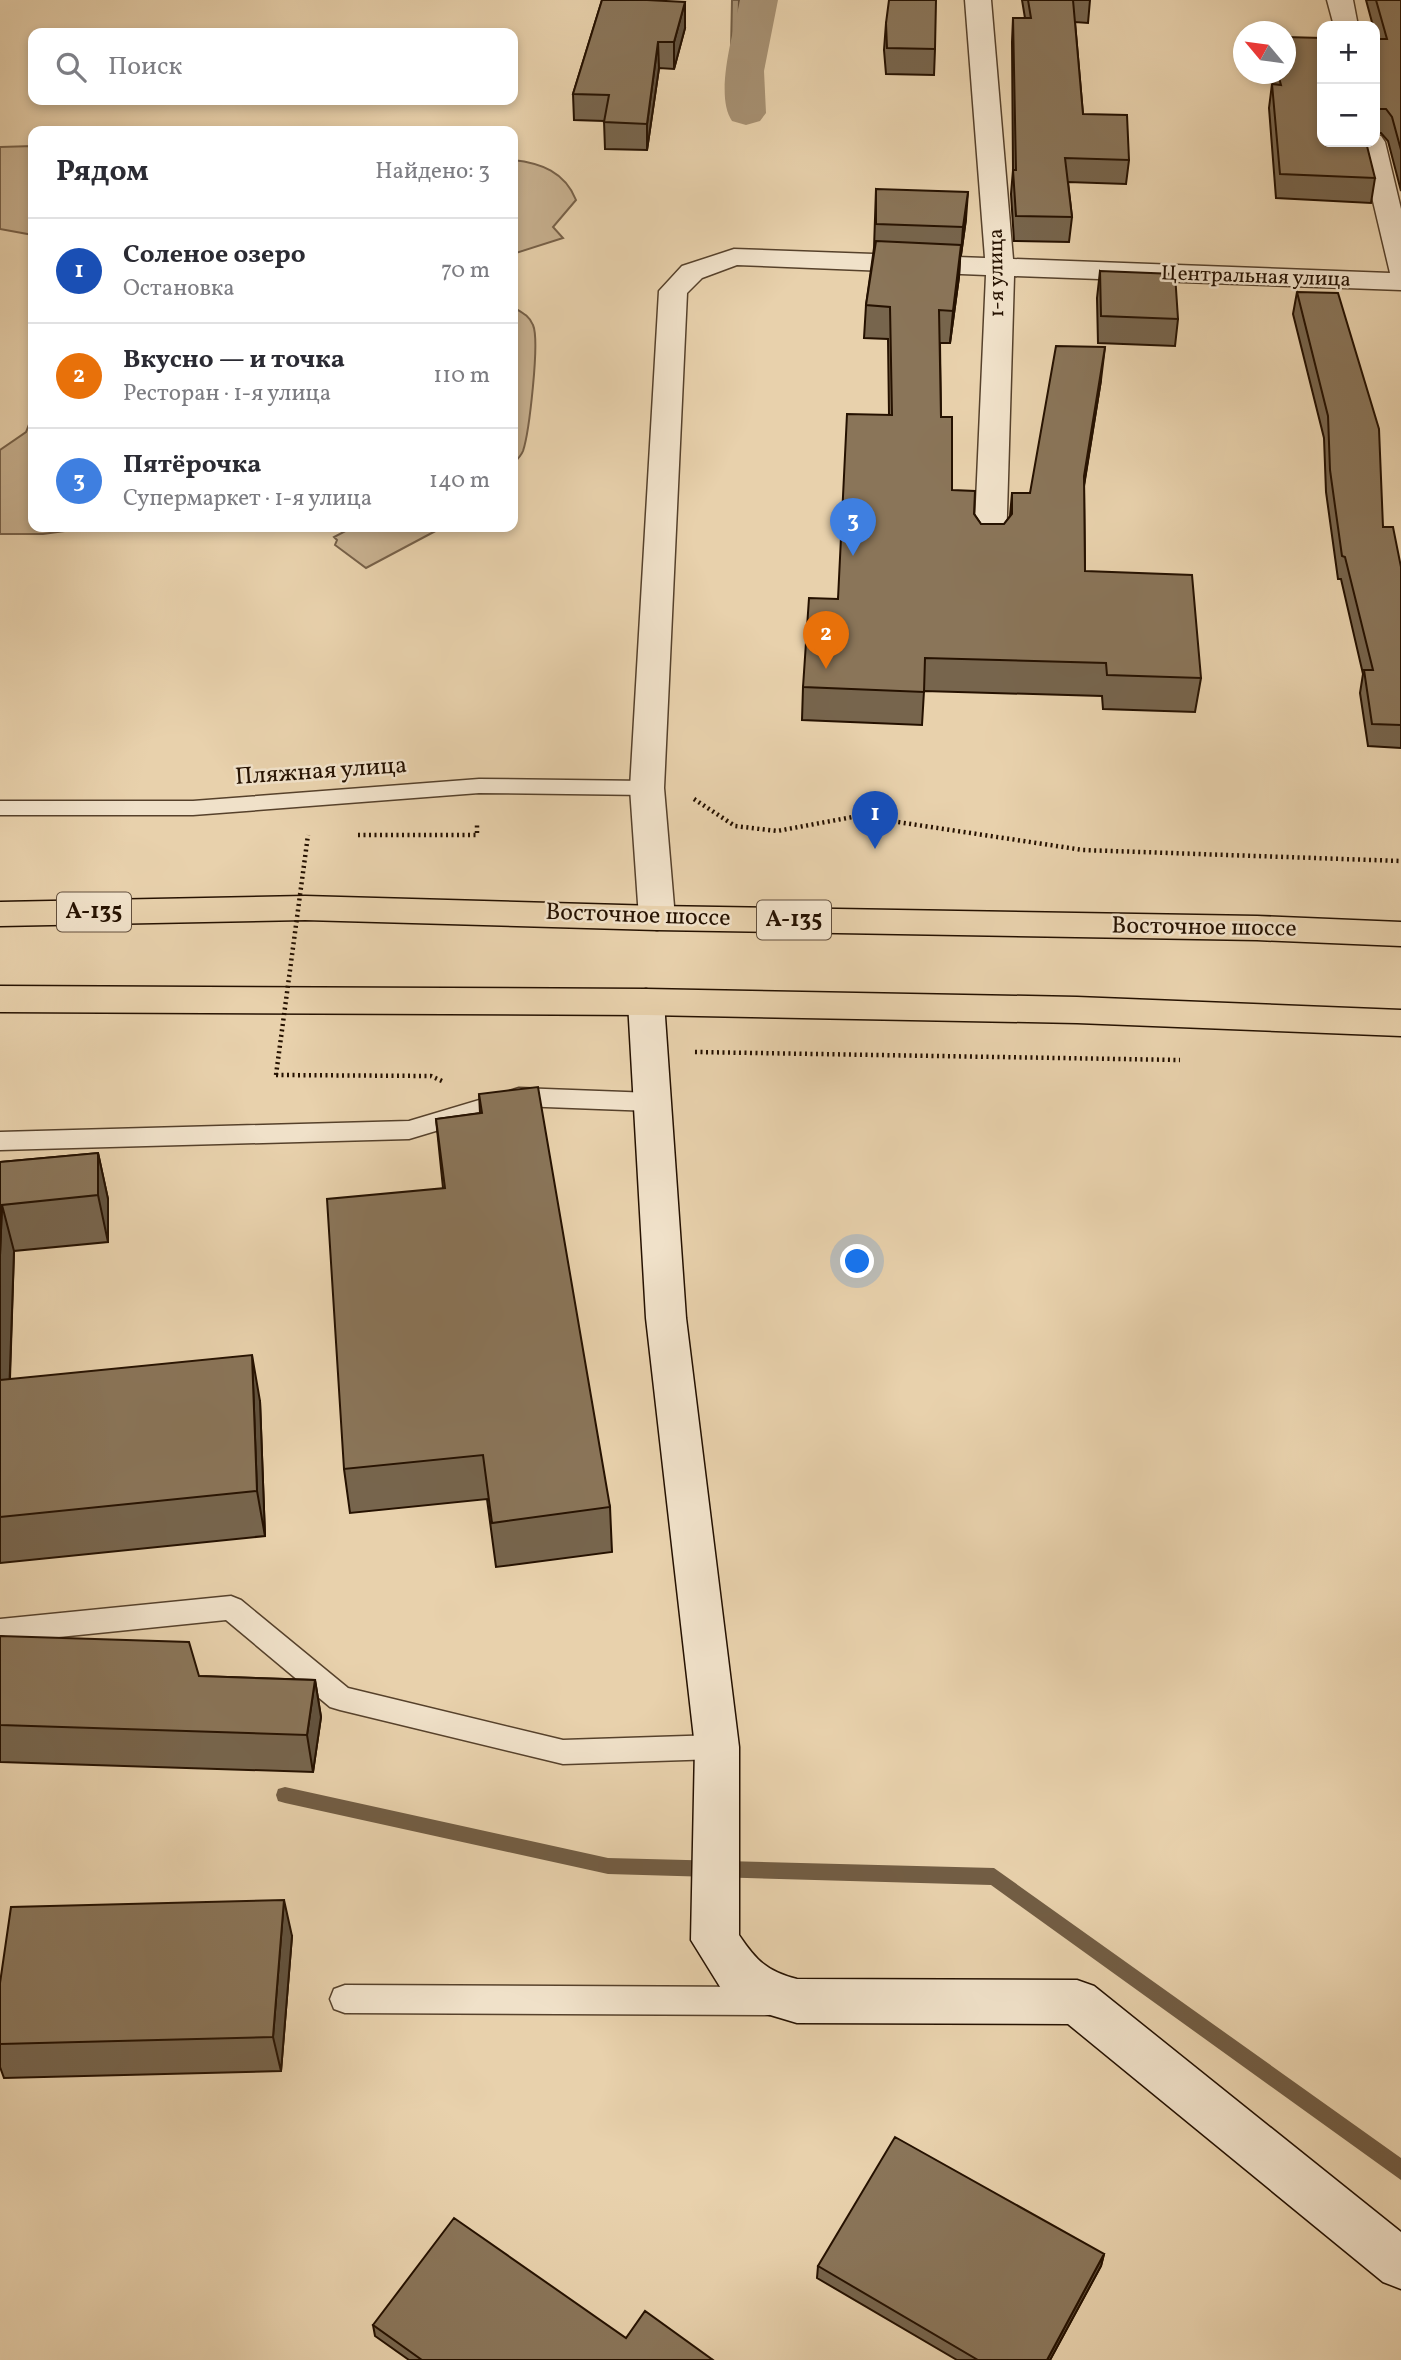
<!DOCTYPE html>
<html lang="ru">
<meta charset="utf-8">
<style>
:root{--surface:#fff;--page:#f7f7f7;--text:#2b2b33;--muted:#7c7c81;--line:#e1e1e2;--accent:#7c3aed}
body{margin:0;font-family:Vollkorn,serif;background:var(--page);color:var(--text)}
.controls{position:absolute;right:21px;top:21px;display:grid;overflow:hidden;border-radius:14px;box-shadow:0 4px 10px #0003}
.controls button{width:63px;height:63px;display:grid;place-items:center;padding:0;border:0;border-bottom:2px solid var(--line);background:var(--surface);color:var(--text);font:35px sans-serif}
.compass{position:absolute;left:1233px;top:21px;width:63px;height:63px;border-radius:50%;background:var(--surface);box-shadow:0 4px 10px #0003;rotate:299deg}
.you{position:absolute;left:858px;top:1262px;width:24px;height:24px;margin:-18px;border:5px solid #fff;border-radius:50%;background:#1a73e8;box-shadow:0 0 0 10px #1a73e833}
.badge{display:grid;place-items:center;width:46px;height:46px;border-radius:50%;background:var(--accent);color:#fff;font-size:23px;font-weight:700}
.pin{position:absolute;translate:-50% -58px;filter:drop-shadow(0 2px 4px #0008)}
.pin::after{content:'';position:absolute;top:37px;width:24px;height:21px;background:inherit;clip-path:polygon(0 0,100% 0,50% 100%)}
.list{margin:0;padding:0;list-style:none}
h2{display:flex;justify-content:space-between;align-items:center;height:91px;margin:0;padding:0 28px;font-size:30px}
h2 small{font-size:23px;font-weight:400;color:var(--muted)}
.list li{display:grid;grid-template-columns:46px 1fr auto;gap:21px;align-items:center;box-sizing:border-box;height:105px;padding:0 28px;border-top:2px solid var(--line)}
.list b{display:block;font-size:26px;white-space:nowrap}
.list p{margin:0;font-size:23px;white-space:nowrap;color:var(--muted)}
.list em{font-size:23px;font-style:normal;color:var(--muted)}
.icon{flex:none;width:38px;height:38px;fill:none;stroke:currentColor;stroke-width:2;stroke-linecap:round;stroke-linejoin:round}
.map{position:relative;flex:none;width:1401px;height:2360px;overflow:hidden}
.search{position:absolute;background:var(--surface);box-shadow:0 4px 10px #0003;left:28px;top:28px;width:490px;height:77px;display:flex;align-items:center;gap:18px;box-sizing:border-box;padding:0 24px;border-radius:14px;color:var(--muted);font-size:26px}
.panel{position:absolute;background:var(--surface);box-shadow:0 4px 10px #0003;left:28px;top:126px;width:490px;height:406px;border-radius:14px}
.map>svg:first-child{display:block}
.green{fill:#c7b08f;stroke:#766048;stroke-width:2}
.water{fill:#a69072;stroke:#725d44;stroke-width:2}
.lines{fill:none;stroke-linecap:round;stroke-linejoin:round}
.shore{stroke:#665039;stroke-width:2}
.stream{fill:#725d44;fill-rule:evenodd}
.canal{fill:#a69072;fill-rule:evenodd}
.lane-casing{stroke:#56412b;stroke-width:3}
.street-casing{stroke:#56412b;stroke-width:3}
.secondary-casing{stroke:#251100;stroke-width:3}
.highway-casing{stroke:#251100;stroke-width:3}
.path{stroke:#251100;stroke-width:4.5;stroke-dasharray:2 3.5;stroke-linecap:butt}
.lane{fill:#f0e1c9;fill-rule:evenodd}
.street{fill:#f0e1c9;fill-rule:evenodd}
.secondary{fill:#f0e1c9;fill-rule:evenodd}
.highway{fill:#e8d1ac;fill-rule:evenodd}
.path-bridge{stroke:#251100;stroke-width:4.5;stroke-dasharray:2 3.5;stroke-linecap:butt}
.wall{fill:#77654d;stroke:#251100;stroke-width:2}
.shaded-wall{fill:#61523e;stroke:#251100;stroke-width:2}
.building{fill:#8a7559;stroke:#251100;stroke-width:2}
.labels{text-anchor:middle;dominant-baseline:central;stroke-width:5;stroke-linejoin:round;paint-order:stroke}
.far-street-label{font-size:21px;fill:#251100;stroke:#f0e1c9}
.shield{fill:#f0e1c9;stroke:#624f3c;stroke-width:2}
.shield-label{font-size:23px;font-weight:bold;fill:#251100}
.street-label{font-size:24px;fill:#251100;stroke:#f0e1c9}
</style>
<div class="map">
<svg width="1401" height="2360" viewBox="0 0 1401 2360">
<rect width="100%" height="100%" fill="#e8d1ac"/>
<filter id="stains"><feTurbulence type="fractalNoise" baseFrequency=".00286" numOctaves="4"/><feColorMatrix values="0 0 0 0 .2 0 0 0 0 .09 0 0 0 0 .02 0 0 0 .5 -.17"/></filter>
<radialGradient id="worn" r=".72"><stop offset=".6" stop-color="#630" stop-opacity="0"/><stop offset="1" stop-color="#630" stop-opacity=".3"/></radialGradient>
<path class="green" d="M33,146V235L0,229V147Z
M513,160C541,163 565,172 576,200L553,227L563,238L513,254Z
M513,307C521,312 529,315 533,325C540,341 529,433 523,451C521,456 517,460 513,464Z
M33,414V527H94L43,534H0V450L26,432Z
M353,527H443L366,568L335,545L337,540L334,537Z"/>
<path class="water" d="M732,0H769L760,102L730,101Z"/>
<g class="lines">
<path class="shore" d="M739,0L737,91L751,95L754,91L762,0"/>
<path class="stream" d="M285,1787L608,1858L994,1868L1401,2158V2180L991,1885L608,1874L285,1803L278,1801L276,1795L278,1789Z"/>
<path class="canal" d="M740,0H778L764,71L766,113L760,121L746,125L732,121C714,95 734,31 740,0Z"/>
<defs>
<path id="lane" d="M479,779L647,781L655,783L658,788L655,793L647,795L479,793L193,815H0V801H193Z
M519,1088L652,1093L660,1096L664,1102L660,1108L652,1111L519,1106L409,1139L0,1150V1132L409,1121Z
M231,1596L241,1600L348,1688L563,1740L717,1735L727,1738L731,1747L727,1756L717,1759L563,1764L340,1710L330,1707L226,1620L0,1643V1619Z
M345,1985L769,1987L780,1991L784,2001L780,2011L769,2015L345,2013L334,2009L330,1999L334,1989Z"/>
<path id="street" d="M965,0H991L1013,259L1390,273L1359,142H1375V135L1381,136L1385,142L1401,209V290L1014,276L1006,547L1001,554L990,556L979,554L974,547L986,275L737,265L702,278L687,293L664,788L675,918L670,927L657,930L644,927L639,918L630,788L659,291L682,266L734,249L985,258Z
M1327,0H1353L1358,26H1334Z"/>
<path id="secondary" d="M646,989L659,993L664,1002L686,1318L739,1747V1935C756,1960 766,1971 797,1979L1077,1980L1094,1986L1401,2232V2289L1383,2282L1068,2024L797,2023L750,2009L722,1990L691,1940L695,1747L646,1318L628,1002L633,993Z"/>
<path id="highway" d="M305,896L657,906L1257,916L1401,922V946L1257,940L657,930L305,920L0,926V902Z
M0,986L646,989L1077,997L1401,1010V1036L1077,1023L646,1015L0,1012Z"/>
</defs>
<use href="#lane" class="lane-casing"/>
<use href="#street" class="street-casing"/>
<use href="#secondary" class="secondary-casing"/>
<use href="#highway" class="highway-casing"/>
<path class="path" d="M694,799L735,826L777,831L858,816L1083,850L1401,861
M358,835H477V822
M695,1052L1180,1060
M276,1075L431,1076L442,1081"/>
<use href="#lane" class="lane"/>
<use href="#street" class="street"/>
<use href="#secondary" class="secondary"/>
<use href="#highway" class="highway"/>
<path class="path-bridge" d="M276,1075L308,835"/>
</g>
<path class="wall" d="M602,0L685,28L674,69L659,68L647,150L605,149L604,121L574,120L573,94Z
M1022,0H1090L1088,23L1075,22L1083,114L1129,160L1126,184L1068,182L1072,217L1069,242L1014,241L1011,194L1013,170L1012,42L1013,18H1025Z
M1366,0H1401V191L1388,141L1381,133H1375V39H1376L1375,26H1373Z
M886,23L935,49L934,75L886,74L884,50Z
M1270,74H1285L1375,178L1371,203L1276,198L1269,108L1272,84Z
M876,189L966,219L961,255H960L959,277L950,343H940L941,417L952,490L974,514L981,524H1004L1010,516L1012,493H1030L1101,380L1084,486L1085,571L1201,678L1195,712L1103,709L1102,696L924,691L922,725L802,720L803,687L838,599L889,415L888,339L864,338L866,305L874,248Z
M1100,271L1178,319L1175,346L1098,343L1097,298Z
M1297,292L1383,527L1401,567V748L1368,746L1360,693L1363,674L1341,579H1338L1326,492L1324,438L1293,314Z
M479,1094L610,1507L612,1552L496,1567L487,1499L350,1513L344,1469L443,1188L436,1119L480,1113Z
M98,1153L108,1199V1242L14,1251L10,1379L260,1401L265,1536L0,1563V1162Z
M0,1636L199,1676L315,1680L321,1717L313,1772L0,1762Z
M292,1936L281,2071L4,2078L0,2067V1983Z
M1104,2254L1101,2266L1050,2360H957L817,2278L818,2266Z
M373,2325L626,2338L713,2360H409L375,2336Z"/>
<path class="shaded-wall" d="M685,2V28L674,69V42Z
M658,42L659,68L647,150V124Z
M968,192L966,219L961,255L963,227Z
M961,245L959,277L950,343L953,311Z
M1105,347L1101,380L1080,509L1084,476Z
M98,1153L108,1199V1242L98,1195Z
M2,1205L14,1251L8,1427L0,1398V1255Z
M252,1355L260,1401L265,1536L257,1491Z
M315,1680L321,1717L313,1772L307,1735Z
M284,1900L292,1936L281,2071L273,2037Z
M1104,2254L1101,2266L1050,2360H1047Z"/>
<path class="building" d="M602,0H647L685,2L674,42H658L647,124L604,122L609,95L573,94Z
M889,0H936L935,49L887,48L886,23Z
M1028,0H1073L1083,114L1127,115L1129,160L1065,158L1072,217L1016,216L1013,170H1016L1013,18H1031Z
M1376,0H1401V150L1392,117L1386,109H1378L1377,115H1375V39H1387Z
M1285,37L1322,38V142H1366L1375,178L1280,174L1272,84L1281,85L1278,74H1285Z
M876,189L968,192L963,227L876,224Z
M876,241L961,245L953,311L939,310L941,417H952V490L975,491L974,514L981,524H1004L1012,514V493H1030L1056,346L1105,347L1084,476L1085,571L1192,575L1201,678L1107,675L1106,663L925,658L924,692L803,687L809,598L838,599L847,414L892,415L890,307L866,305Z
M1100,271L1175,274L1178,319L1101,316Z
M1297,292L1338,293L1379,429L1383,527H1393L1401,567V725L1372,724L1364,670H1373L1345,557L1342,556L1330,470L1328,416Z
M538,1087L610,1507L492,1523L483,1455L344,1469L327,1199L445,1188L436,1119L482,1113L479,1094Z
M98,1153V1195L2,1205L0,1255V1162Z
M252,1355L257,1491L0,1517V1380Z
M0,1636L189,1642L199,1676L315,1680L307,1735L0,1725Z
M284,1900L273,2037L0,2044V1983L11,1907Z
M895,2137L1104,2254L1047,2360H978L818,2266Z
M454,2218L626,2338L645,2311L713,2360H422L373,2325Z"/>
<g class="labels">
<g class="far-street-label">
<text transform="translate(997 273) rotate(-91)">1-я улица</text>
<text transform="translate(1256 277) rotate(2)">Центральная улица</text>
</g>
<g class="shield">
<rect x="57" y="892.5" width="74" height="39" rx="5"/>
<rect x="757" y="900.5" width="74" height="39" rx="5"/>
</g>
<g class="shield-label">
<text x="94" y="912">А-135</text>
<text x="794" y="920">А-135</text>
</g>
<g class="street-label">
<text transform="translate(321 772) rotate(-4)">Пляжная улица</text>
<text transform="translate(638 916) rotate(2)">Восточное шоссе</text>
<text transform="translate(1204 928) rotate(1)">Восточное шоссе</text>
</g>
</g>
<rect width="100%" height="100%" filter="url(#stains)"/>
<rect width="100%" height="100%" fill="url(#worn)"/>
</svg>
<div class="controls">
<button>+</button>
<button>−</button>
</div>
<svg class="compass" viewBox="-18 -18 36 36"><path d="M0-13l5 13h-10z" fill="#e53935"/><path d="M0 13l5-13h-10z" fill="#7c7c81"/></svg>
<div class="you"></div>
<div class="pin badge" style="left:875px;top:849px;background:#1a4fb4">1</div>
<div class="pin badge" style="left:826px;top:669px;background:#e8710a">2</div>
<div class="pin badge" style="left:853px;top:556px;background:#3f7fe0">3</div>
<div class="search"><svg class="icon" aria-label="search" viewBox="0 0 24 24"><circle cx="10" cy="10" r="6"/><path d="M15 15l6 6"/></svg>Поиск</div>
<section class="panel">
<h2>Рядом<small>Найдено: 3</small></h2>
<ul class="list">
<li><span class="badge" style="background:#1a4fb4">1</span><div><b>Соленое озеро</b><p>Остановка</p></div><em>70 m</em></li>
<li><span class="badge" style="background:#e8710a">2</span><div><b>Вкусно — и точка</b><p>Ресторан · 1-я улица</p></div><em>110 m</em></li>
<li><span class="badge" style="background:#3f7fe0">3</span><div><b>Пятёрочка</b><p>Супермаркет · 1-я улица</p></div><em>140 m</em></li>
</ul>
</section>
</div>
